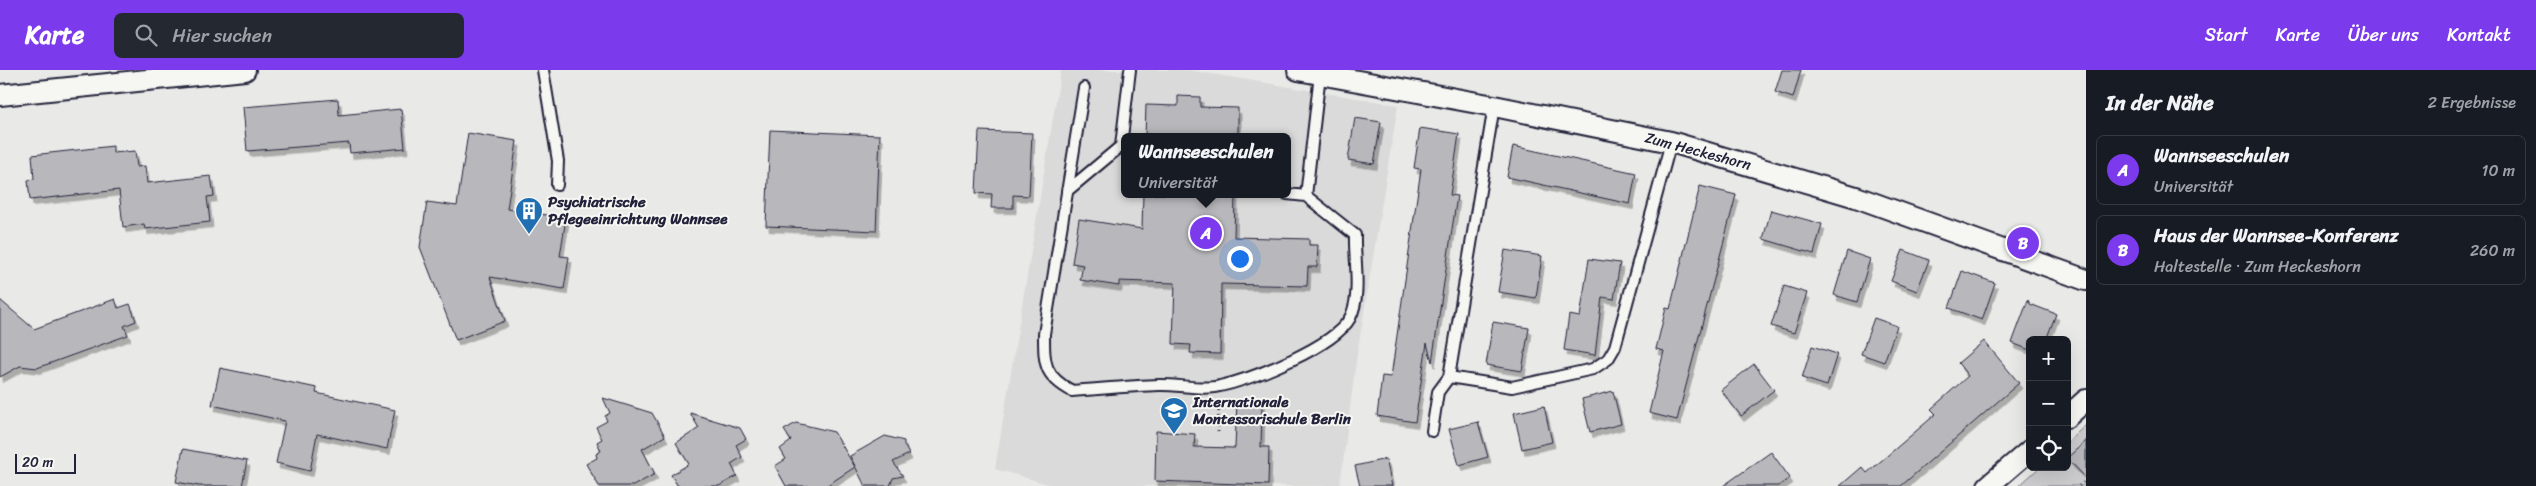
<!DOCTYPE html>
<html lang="de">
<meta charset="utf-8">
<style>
:root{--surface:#171b24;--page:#242831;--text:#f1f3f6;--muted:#9ea1a6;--line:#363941;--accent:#7c3aed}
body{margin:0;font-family:Sriracha,sans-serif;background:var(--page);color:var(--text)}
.controls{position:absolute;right:15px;bottom:15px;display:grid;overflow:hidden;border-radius:8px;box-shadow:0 5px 20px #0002}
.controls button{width:45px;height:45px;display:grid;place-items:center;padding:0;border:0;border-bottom:1px solid var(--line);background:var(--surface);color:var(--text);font:25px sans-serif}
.scale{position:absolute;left:15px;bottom:12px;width:61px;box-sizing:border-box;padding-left:5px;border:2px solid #22223b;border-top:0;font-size:14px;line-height:18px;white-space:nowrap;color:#22223b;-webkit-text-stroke:4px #f6f6f2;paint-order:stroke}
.you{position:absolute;left:1239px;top:188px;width:18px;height:18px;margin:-12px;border:4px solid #fff;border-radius:50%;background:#1a73e8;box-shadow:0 0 0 8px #1a73e833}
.badge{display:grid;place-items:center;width:32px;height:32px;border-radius:50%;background:var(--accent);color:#fff;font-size:16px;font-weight:700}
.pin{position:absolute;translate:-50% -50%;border:2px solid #fff;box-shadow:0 1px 5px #0006}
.popup{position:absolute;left:1121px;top:63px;width:170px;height:65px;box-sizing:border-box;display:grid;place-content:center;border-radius:8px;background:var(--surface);filter:drop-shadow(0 1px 4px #0005);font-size:16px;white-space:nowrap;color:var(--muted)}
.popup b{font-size:19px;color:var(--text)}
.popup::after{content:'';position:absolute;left:50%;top:100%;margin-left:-10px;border:10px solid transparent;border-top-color:var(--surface)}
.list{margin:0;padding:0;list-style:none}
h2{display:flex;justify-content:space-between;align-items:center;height:65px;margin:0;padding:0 20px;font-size:21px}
h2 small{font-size:16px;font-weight:400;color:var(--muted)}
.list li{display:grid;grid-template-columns:32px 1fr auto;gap:15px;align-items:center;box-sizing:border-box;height:70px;margin:0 10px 10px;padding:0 10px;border:1px solid var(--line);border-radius:8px}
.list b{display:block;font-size:19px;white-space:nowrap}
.list p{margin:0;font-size:16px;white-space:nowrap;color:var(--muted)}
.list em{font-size:16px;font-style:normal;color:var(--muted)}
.icon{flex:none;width:28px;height:28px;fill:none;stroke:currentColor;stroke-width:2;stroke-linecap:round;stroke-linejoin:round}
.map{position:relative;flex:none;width:2086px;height:416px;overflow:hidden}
header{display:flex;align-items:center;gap:30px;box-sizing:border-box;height:70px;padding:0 25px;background:var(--accent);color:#fff}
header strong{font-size:24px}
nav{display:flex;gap:28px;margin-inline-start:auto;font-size:18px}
.search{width:350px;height:45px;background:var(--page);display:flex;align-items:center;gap:12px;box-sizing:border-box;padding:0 18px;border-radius:8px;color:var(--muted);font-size:19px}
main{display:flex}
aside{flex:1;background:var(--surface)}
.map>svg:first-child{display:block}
.built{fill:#dadada;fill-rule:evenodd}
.green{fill:#ccccce;stroke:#777784}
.building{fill:#b8b8bc;stroke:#22223b;filter:url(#shadow)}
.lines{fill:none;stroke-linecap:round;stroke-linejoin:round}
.lane-casing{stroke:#22223b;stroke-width:14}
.street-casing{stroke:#22223b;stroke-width:24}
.path{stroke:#22223b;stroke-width:3;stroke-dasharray:1 4;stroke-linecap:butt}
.lane{stroke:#f6f6f2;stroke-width:10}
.street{stroke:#f6f6f2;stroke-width:20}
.labels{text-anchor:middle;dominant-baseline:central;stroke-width:4;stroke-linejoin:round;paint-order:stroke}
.street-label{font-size:15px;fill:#22223b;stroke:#f6f6f2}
.poi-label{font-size:15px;font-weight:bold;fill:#22223b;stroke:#f6f6f2;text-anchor:start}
</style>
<header>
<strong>Karte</strong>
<div class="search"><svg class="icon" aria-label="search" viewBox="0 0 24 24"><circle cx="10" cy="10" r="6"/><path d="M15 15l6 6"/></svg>Hier suchen</div>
<nav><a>Start</a><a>Karte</a><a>Über uns</a><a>Kontakt</a></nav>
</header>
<main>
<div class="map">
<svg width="2086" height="416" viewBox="0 0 2086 416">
<defs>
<filter id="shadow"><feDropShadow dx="3" dy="5.5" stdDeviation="0" flood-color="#0004"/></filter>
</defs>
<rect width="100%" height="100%" fill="#e9e9e7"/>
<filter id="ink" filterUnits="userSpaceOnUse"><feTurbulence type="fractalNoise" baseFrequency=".02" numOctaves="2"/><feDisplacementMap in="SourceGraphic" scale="10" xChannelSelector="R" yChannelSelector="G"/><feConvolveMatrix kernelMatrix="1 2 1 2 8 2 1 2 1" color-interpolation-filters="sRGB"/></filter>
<g filter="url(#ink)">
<path class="built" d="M1061,0H1188L1398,35L1356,291L1340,416H1055L995,399ZM1125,67H1287V124H1125Z"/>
<path class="green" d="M2086,355V416H2019L2040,397H2067V372Z"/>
<path class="building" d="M1782,0H1801L1793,28L1775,22Z
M1178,26L1200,27V37L1238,38V67H1145L1146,35L1178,36Z
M338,29L339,45L401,39L405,78L350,83L349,73L247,81L243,37Z
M1355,48L1381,52L1374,94L1348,90Z
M1420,58L1459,64L1450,125L1457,126L1451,166L1432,292L1427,273L1415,352L1377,346L1382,306L1391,307L1421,99L1414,98Z
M770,60L880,65L876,161L766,156Z
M979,61L1032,63L1029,126L1013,125V138H991L992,124L976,123Z
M468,63L517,71L507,139L566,148L560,186L569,187L564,219L490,207L505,251L456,270L420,177L427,132L457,136Z
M113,76V83L135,81L137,97L145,96L147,113L211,106L214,126L207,127L210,152L145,159L144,154L123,157L119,120L30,130L28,110L34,109L32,85Z
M1513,76L1636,103L1630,134L1507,107Z
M1700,116L1736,125L1677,350L1649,343L1664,281L1656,279L1666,238L1670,239Z
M1143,124H1235L1234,167L1309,169V175H1318L1317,197H1308L1307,216L1221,214L1220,284L1190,283L1191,275L1173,274L1175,213L1119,211V216L1080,210L1083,195L1072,193L1079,149L1142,159Z
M1771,140L1822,154L1814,184L1763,169Z
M1505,180L1542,186L1536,228L1498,222Z
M1903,180L1929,190L1917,221L1891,211Z
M1847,181L1870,189L1857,232L1834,225Z
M1589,189L1620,193L1614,229L1602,227L1595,285L1564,280L1569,245L1580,247Z
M1962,201L1995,213L1982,250L1949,238Z
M1784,216L1807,223L1794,263L1771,256Z
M115,229L118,238L130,234L136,251L124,256L128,265L37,298L20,296L0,307V230L34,259Z
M2028,230L2030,234L2056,244L2046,270H2030V280L2012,273Z
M1874,248L1897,256L1884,292L1861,284Z
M1493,252L1529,258L1522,301L1486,295Z
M1984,271L2019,313L1901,416H1840L1862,397L1867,403L1936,344L1931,339L1968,306L1958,293Z
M1812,276L1837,284L1827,316L1802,308Z
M1754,294L1774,320L1741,346L1721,320Z
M220,298L317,318L316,323L395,340L387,379L317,364L310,401L276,393L285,351L212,335Z
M1613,321L1621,354L1590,362L1582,329Z
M603,328L652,343L665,366L642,379L655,404L633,416H599L586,394L597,388L596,384L601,381L597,372L602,369L596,357L607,351L605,346L610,343Z
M1237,331L1262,332L1261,377H1269L1268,415L1155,411L1156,361L1195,364L1194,377L1235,378Z
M1544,336L1552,372L1522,379L1514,343Z
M690,343L740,358L746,369L736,375L742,387L731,394L737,406L719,416H678L671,405L689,394L676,373L699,358Z
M1478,352L1488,387L1459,395L1449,359Z
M796,353L834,362L855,397L826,416H786L775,396L786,389L780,379L791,371L784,360Z
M885,366L904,371V375L909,384L893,392L903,406L893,408L890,416H865L850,386Z
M2086,371V408L2067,388Z
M183,379L247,391L242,416H199L176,412Z
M1771,382L1790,408L1778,416H1723Z
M1386,389L1392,416H1360L1355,396Z"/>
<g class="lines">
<defs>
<path id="lane" d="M543,0L558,91L557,115
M1084,18L1044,264C1044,294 1044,306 1072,321C1101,319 1130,316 1159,315C1178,314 1202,321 1220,316C1252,309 1334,277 1350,248C1362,225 1354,190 1355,165L1306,126
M1067,121L1121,76L1130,0
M1287,124L1306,126L1320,4
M1449,307L1512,317L1593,299L1608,289L1615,277L1671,72
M1432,361L1438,322L1449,307L1494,36"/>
<path id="street" d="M1298,0L1494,36L1671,72L1856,127L2086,210
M0,25L245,0
M2067,347L2086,330
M1988,416L2030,380"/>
</defs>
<use href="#lane" class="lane-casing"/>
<use href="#street" class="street-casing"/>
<path class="path" d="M1218,362L1219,330
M2079,416L2086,411"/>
<use href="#lane" class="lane"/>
<use href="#street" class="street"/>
</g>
</g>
<defs>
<symbol id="building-pin" viewBox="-11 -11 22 30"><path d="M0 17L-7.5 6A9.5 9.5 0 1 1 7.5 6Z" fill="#1f6fb2" stroke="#f6f6f2"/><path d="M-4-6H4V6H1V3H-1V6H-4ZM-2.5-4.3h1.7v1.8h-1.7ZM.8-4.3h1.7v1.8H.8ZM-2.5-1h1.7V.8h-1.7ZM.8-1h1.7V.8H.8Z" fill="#fff"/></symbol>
<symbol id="school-pin" viewBox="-11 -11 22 30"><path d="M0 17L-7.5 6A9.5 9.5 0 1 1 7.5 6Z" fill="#1f6fb2" stroke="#f6f6f2"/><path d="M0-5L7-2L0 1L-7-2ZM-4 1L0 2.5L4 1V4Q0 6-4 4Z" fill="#fff"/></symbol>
</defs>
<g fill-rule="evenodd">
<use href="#building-pin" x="513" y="125" width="32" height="43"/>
<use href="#school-pin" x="1158" y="325" width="32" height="43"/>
</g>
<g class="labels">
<g class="street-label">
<text transform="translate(1698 81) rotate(15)">Zum Heckeshorn</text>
</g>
<g class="poi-label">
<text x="548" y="132">Psychiatrische<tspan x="548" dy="17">Pflegeeinrichtung Wannsee</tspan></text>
<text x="1193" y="332">Internationale<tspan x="1193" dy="17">Montessorischule Berlin</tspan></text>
</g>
</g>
</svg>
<div class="controls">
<button>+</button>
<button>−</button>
<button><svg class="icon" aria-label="locate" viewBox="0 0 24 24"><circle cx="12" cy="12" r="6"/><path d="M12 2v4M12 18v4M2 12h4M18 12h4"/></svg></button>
</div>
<div class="scale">20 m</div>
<div class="you"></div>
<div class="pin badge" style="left:1206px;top:163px">A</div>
<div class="popup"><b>Wannseeschulen</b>Universität</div>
<div class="pin badge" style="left:2023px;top:173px">B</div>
</div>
<aside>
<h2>In der Nähe<small>2 Ergebnisse</small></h2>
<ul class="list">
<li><span class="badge">A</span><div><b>Wannseeschulen</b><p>Universität</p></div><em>10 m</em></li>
<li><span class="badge">B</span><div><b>Haus der Wannsee-Konferenz</b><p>Haltestelle · Zum Heckeshorn</p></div><em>260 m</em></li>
</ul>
</aside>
</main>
